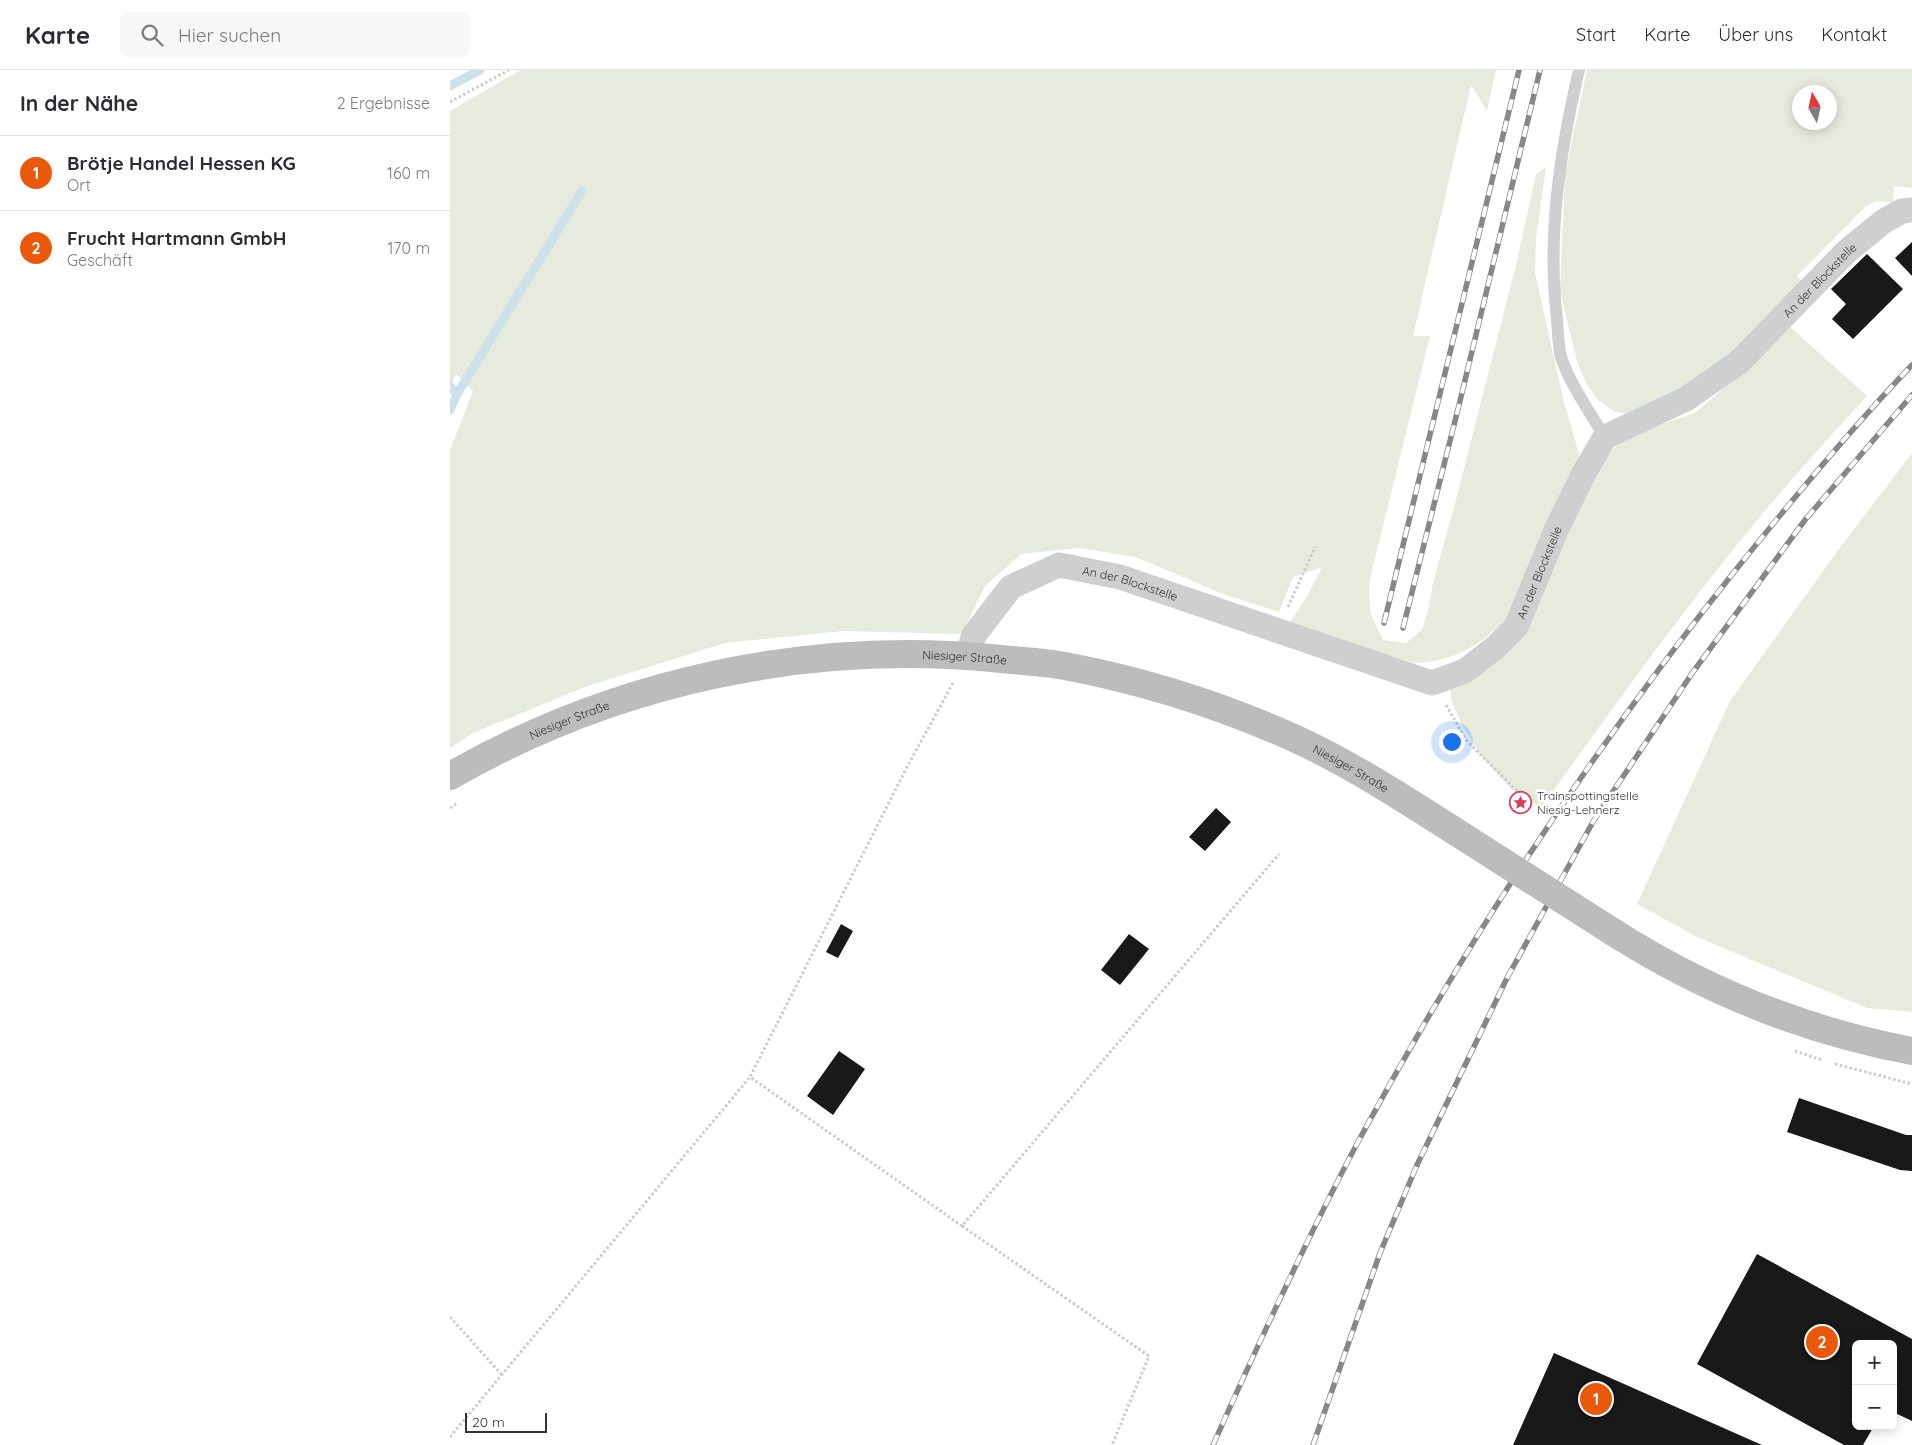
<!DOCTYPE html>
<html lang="de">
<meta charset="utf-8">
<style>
:root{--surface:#fff;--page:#f7f7f7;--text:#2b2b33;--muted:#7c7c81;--line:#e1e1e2;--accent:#ea580c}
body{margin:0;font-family:Quicksand,sans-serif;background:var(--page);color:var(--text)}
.controls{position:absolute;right:15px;bottom:15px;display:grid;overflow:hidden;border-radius:8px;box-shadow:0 2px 12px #0003}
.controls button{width:45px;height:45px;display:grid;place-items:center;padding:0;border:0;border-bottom:1px solid var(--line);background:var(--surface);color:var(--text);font:25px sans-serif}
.compass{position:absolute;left:1342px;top:15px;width:45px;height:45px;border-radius:50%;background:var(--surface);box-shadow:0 2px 12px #0003;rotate:351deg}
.scale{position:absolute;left:15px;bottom:12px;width:82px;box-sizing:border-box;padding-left:5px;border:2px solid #323232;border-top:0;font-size:14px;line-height:18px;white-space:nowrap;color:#323232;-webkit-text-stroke:4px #fff;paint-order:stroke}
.you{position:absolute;left:1001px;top:671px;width:18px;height:18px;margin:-12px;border:4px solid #fff;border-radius:50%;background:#1a73e8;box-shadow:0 0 0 8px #1a73e833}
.badge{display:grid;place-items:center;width:32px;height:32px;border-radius:50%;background:var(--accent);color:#fff;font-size:16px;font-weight:700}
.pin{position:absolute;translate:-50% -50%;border:2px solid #fff;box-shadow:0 1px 5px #0006}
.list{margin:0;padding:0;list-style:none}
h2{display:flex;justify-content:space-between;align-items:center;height:65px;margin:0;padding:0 20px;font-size:21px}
h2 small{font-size:16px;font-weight:400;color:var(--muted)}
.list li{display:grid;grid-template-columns:32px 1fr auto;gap:15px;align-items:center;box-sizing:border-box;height:75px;padding:0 20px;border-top:1px solid var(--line)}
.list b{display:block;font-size:19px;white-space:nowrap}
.list p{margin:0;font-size:16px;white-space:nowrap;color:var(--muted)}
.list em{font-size:16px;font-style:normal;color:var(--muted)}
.icon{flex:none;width:28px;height:28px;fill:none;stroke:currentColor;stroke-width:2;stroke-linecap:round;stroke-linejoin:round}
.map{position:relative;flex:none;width:1462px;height:1375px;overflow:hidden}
header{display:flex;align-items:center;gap:30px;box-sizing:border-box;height:70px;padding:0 25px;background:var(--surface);border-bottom:1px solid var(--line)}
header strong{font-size:24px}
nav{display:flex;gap:28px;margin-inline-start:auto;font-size:18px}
.search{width:350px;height:45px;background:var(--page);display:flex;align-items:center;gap:12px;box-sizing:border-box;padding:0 18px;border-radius:8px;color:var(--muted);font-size:19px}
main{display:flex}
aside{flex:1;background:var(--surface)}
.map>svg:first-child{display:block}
.green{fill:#e6ebde;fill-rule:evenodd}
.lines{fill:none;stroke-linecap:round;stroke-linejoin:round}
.stream{stroke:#cce1ea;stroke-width:9}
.building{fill:#191919}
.path{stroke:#ccc;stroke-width:3;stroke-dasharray:2.5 2.5;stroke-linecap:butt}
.lane{stroke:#cfcfcf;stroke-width:12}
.street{stroke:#cfcfcf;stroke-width:25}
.secondary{stroke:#bcbcbc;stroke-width:28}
.rail-casing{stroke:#878787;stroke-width:5.5}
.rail{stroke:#fff;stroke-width:4;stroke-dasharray:11;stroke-linecap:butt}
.secondary-bridge{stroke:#bcbcbc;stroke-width:28}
.labels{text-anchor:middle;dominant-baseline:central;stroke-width:5;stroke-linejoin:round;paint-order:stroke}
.street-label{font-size:12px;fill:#323232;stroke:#fff}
.poi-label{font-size:12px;fill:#323232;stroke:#fff;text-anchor:start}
</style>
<header>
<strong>Karte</strong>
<div class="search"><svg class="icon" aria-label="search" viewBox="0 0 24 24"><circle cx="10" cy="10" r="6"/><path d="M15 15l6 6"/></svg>Hier suchen</div>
<nav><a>Start</a><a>Karte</a><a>Über uns</a><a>Kontakt</a></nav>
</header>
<main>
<aside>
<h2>In der Nähe<small>2 Ergebnisse</small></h2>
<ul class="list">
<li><span class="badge">1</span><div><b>Brötje Handel Hessen KG</b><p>Ort</p></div><em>160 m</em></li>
<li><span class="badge">2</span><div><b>Frucht Hartmann GmbH</b><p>Geschäft</p></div><em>170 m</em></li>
</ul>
</aside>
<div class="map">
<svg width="1462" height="1375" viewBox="0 0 1462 1375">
<rect width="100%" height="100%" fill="#fff"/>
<path class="green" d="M71,0H1046L1037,41L1021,15L963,266H980L919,512L920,542L933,570L956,573L972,560L978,540L983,513L1007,426L1066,195L1086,104L1096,97L1086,169L1085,203L1113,328L1129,384L1123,405L1061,544C1035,573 1004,592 964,593L838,555L859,523L872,497L843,507L829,542L768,522L686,487L629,478L571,484L535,516L512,564L394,561L275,573L135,617L23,663L0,678V380L23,321L6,304L0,317V41Z
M1137,0H1462V119V118L1444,116L1443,132L1426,131L1415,137L1347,206L1356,216L1279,289L1186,345L1165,342L1147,329L1136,313L1127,292L1110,220L1115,105ZM1350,22H1380V52H1350Z
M1338,255L1417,326C1372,375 1327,425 1285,477C1217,562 1154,650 1091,738L1060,718L1031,686L1012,655L1002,632L1000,619L1089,525L1152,392L1168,374L1207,356L1245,343L1280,313Z
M1462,383V942L1417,938L1247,867L1187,834L1280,631L1389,479Z"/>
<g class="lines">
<path class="stream" d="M0,16L30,0
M0,316L7,324L0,340
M7,324L132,121"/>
</g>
<path class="building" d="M1462,172V206L1445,188Z
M1417,184L1453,219L1403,269L1382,249L1396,234L1381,219Z
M766,738L781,752L755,781L739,767Z
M391,854L403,861L388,888L376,882Z
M679,864L699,879L670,915L651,900Z
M389,981L415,999L383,1045L357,1026Z
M1349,1028L1456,1065H1462V1101L1450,1100L1337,1062Z
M1307,1184L1462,1269V1351L1443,1342V1274H1406V1356H1424L1413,1375H1394L1247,1294Z
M1104,1283L1312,1375H1063Z"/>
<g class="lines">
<path class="path" d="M0,32L59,0
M838,537L865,477
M503,613L457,697L300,1007L512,1156L829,784
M996,635L1017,671L1070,724
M0,738L8,733
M1345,981L1372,990
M1385,994L1462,1014
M512,1156L699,1286L662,1375
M0,1247L52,1305
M0,1367L300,1007"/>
<path class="lane" d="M1129,0C1110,81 1097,166 1107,249C1108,261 1108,275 1111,287C1121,316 1139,341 1155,367"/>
<path class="street" id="s1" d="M517,586L524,565L561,517L609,495L670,507L982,613L1015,601L1047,576L1066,557L1107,458L1134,403L1155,367L1236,329L1289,292L1397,181L1434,151L1452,141L1462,140"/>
<g class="secondary">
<path id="s2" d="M0,706C166,611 360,569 551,589C572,591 594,592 615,596C694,611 773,636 846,669C905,696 960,733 1014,767"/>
<path d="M1163,862C1254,920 1356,961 1462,981"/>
</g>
<defs>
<path id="rail" d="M934,553L1069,0
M953,558L1010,331L1090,0
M763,1375C809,1272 856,1170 909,1070C1017,870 1142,680 1284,502C1341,431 1399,361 1462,295
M863,1375L930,1183L967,1095L1057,908L1144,750L1243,602L1355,450L1462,325"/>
</defs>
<use href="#rail" class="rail-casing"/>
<use href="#rail" class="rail"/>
<path class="secondary-bridge" d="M1014,767L1163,862"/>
</g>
<defs>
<symbol id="sight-ring" viewBox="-11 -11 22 22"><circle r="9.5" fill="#fff" stroke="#de3f57" stroke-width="1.5"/><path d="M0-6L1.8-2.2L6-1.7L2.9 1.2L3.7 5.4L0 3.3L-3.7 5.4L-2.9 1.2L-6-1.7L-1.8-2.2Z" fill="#de3f57"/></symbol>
</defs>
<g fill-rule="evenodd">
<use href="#sight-ring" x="1058" y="720" width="25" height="25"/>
</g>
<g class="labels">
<g class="street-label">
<text stroke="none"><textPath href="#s1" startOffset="1109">An der Blockstelle</textPath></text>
<text stroke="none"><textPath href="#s1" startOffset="689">An der Blockstelle</textPath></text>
<text stroke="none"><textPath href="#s1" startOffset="209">An der Blockstelle</textPath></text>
<text stroke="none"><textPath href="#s2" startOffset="536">Niesiger Straße</textPath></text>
<text stroke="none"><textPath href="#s2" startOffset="132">Niesiger Straße</textPath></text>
<text stroke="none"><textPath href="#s2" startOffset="942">Niesiger Straße</textPath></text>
</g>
<g class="poi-label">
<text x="1087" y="725">Trainspottingstelle<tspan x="1087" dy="14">Niesig-Lehnerz</tspan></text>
</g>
</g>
</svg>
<div class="controls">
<button>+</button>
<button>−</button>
</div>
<svg class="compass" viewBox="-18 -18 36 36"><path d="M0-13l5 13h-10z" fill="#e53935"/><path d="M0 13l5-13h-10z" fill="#7c7c81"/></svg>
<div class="scale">20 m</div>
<div class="you"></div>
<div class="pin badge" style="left:1146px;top:1329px">1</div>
<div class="pin badge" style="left:1372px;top:1272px">2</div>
</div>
</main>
